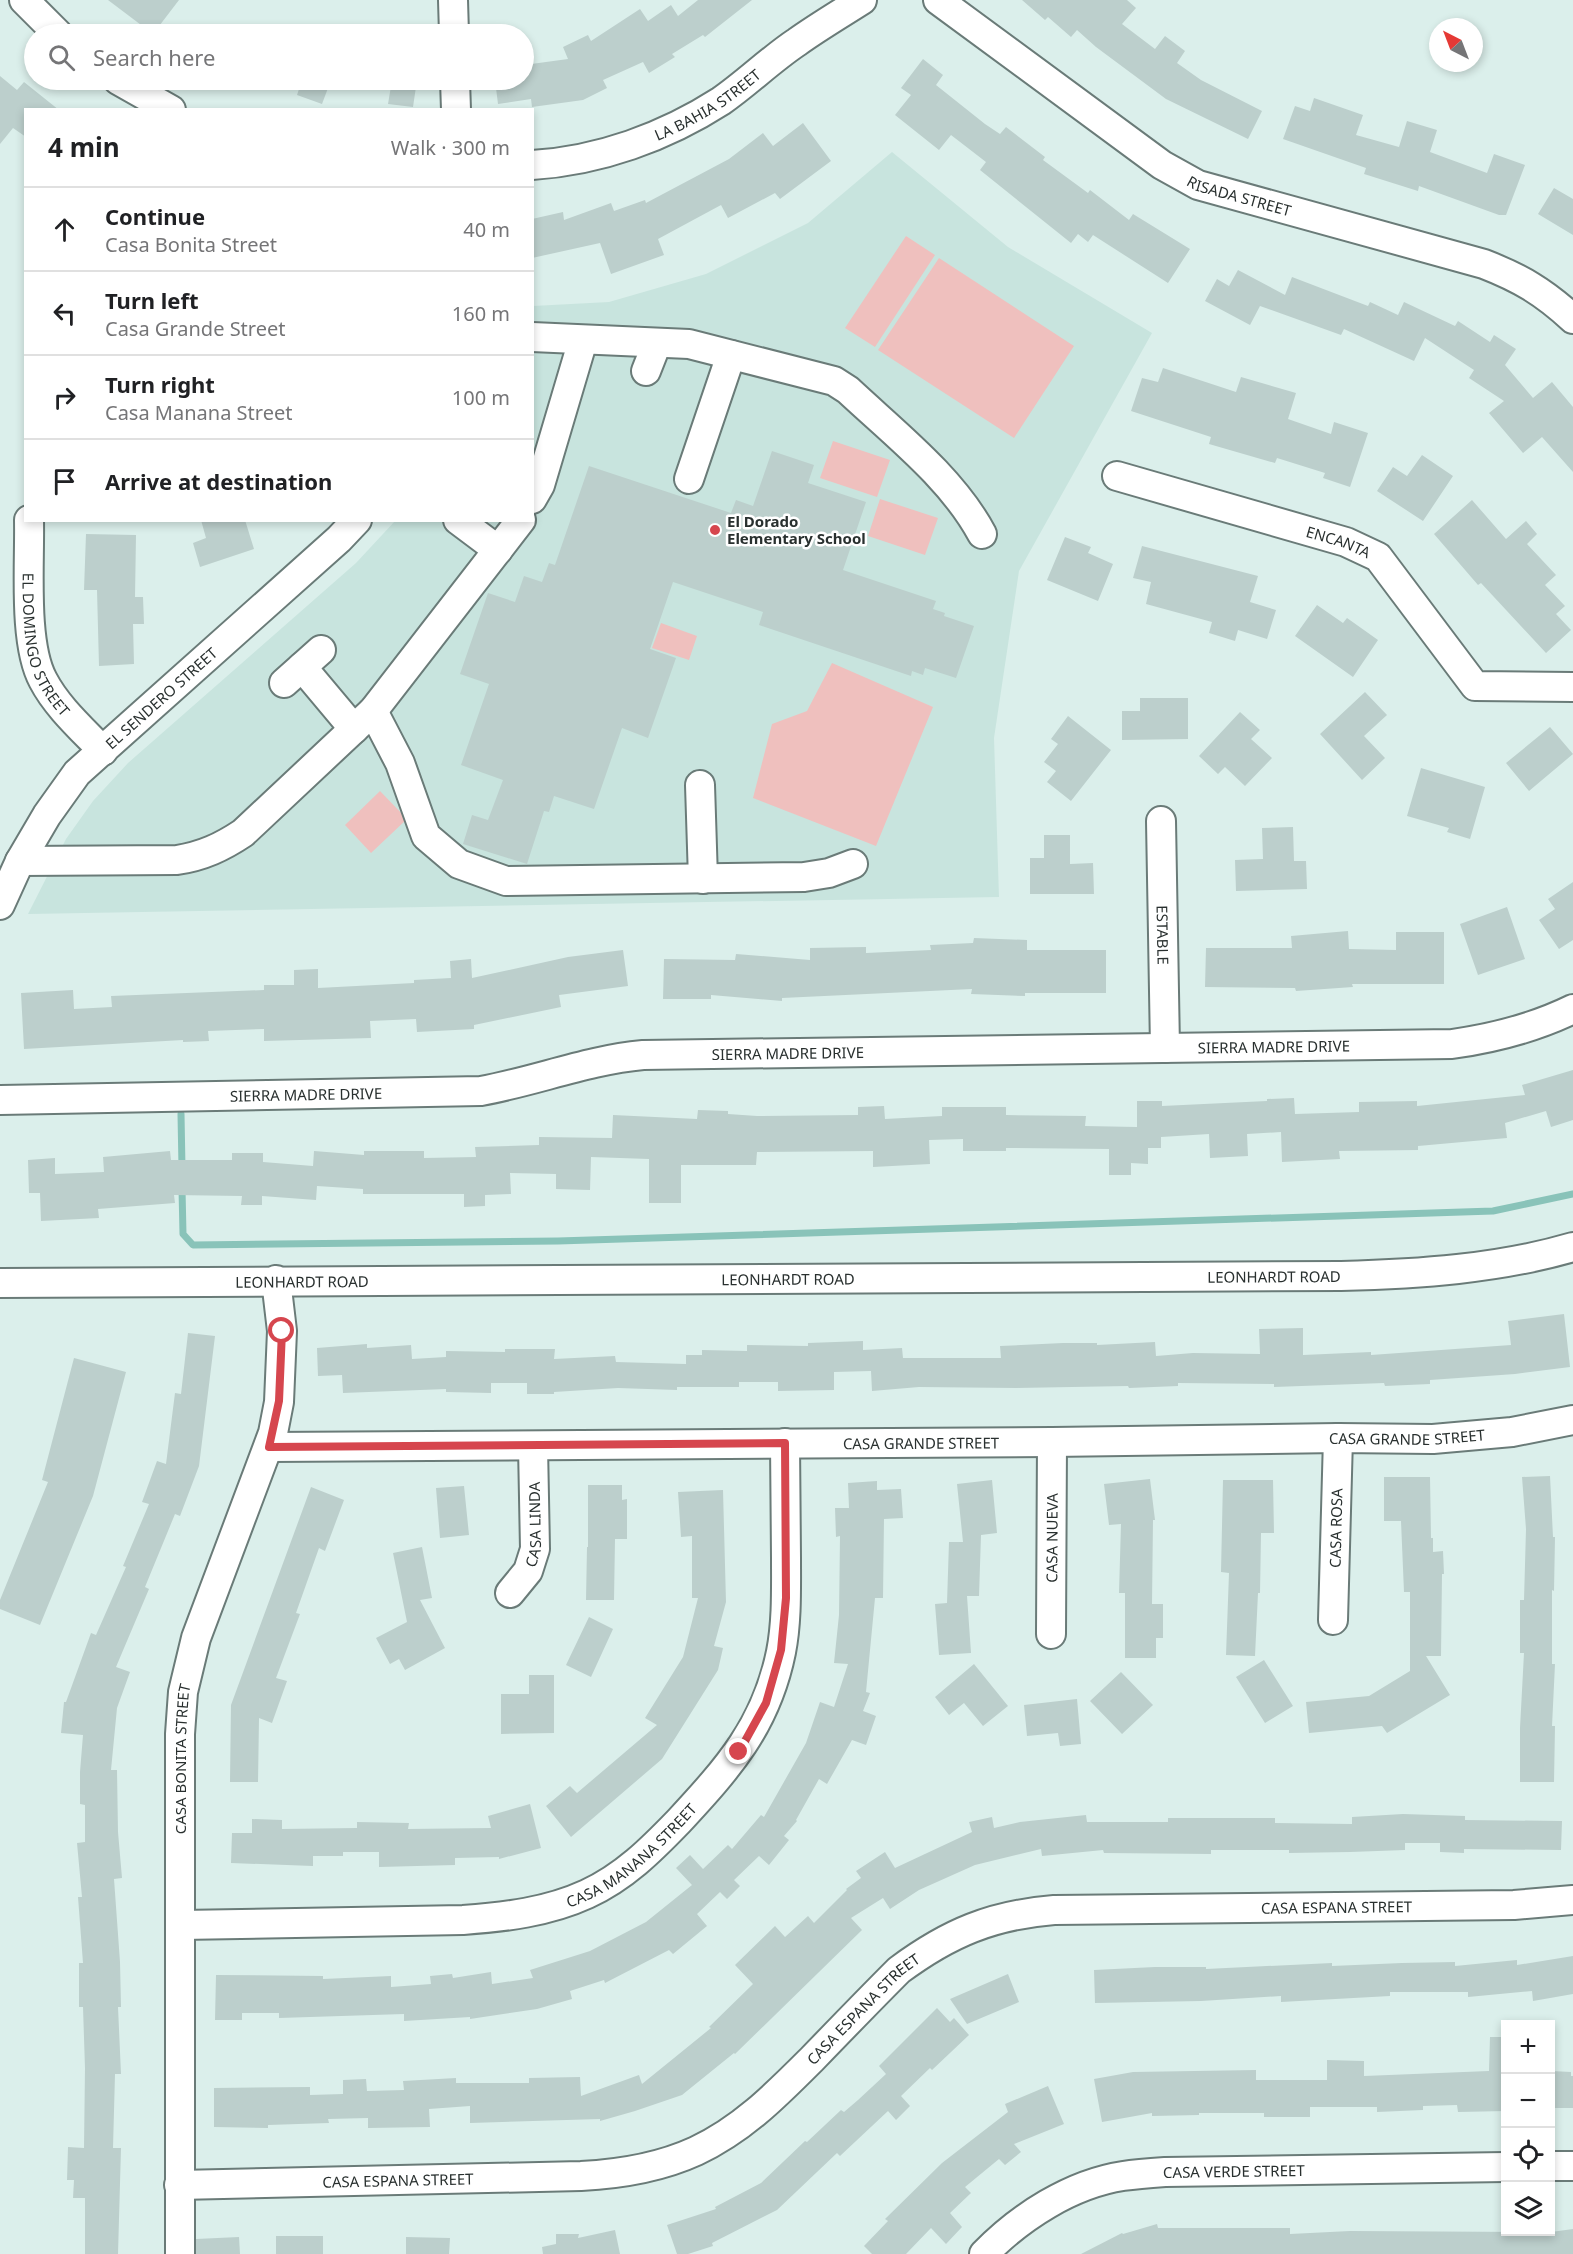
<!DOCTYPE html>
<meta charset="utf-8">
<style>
:root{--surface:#fff;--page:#f2f2f2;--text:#202124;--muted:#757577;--line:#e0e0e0}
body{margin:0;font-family:"Noto Sans",sans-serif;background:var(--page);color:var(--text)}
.controls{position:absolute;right:18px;bottom:18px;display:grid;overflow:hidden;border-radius:0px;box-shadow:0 3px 9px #0003}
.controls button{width:54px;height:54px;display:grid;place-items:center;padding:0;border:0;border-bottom:2px solid var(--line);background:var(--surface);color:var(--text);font:30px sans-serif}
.compass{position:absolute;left:1429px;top:18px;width:54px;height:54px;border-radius:50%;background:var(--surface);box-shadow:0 3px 9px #0003;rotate:318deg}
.stop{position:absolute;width:18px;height:18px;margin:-14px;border:4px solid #d6464e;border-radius:50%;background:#fff}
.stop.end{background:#d6464e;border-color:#fff;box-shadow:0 2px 6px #0008}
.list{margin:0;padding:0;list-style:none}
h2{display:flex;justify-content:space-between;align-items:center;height:78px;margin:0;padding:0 24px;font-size:26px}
h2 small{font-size:20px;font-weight:400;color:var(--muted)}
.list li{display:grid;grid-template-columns:39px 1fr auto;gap:18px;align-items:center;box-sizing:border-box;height:84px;padding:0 24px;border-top:2px solid var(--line)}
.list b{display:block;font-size:22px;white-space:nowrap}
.list p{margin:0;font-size:20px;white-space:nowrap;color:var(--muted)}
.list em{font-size:20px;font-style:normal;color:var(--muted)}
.icon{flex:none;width:33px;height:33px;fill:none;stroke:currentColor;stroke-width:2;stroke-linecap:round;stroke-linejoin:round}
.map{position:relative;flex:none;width:1573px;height:2254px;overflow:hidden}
.search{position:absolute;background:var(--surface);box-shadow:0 3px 9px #0003;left:24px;top:24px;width:510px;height:66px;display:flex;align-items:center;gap:15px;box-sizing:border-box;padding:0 21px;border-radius:33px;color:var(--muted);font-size:22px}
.panel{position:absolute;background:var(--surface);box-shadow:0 3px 9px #0003;left:24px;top:108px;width:510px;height:414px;border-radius:0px}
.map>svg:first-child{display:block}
.built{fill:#c8e4de}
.green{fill:#efc0be}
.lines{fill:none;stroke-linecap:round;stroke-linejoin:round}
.stream{stroke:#89c3b9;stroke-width:7}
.building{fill:#bccfcc}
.minor-casing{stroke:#6a7b78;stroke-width:32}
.minor{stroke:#fff;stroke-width:28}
.route{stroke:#d6464e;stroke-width:8}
.poi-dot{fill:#d6464e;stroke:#fff;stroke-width:2}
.labels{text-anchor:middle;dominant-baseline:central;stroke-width:5;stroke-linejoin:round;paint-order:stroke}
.street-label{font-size:15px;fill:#29302f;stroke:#fff}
.poi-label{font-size:15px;font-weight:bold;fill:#29302f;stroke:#fff;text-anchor:start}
</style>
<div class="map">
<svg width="1573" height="2254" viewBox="0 0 1573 2254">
<rect width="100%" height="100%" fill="#dbefeb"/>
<path class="built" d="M892,152L1008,247L1152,333L1019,571L994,738L999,897L28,914L66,839L93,801L128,763L356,563L395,521L532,520L533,306L609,302L706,274L808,223Z"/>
<path class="green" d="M906,236L935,255L875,347L845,328Z
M939,258L1074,346L1014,438L878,350Z
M833,441L890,460L877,497L820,478Z
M880,499L938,518L925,555L868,536Z
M661,623L697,636L689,660L652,648Z
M832,663L933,707L876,846L753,798L772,724L807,711Z
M380,791L407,819L371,853L345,825Z"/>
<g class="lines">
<path class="stream" d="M181,1114L182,1168
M182,1189L183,1234L193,1245L558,1241L1493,1211L1573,1194"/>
</g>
<path class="building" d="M108,0H179L153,34Z
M698,0H752L705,37L703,35L672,54L675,57L649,73L643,62L603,80L607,88L583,100L532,107L531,99L498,104L495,80H524V65L568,59L563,47L588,35L591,41L640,9L648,21L671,5L678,16Z
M1022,0H1127L1136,8L1122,24L1155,49L1165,36L1185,51L1177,63L1201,80L1262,111L1248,139L1166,99L1096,47L1077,30L1071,37L1048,17L1045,20Z
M923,59L943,75L936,85L985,124L1000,134L1006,127L1045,157L1043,160L1088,193L1090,190L1129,220L1133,214L1190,249L1168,283L1093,235L1088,242L1078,234L1071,243L980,170L986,162L951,135L939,150L895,115L911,95L901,88Z
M0,76L17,90L24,82L59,110H26V137L13,128L0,144Z
M302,80H331L322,104L297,95Z
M392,80H417L413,107L388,104Z
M1314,98L1363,115L1356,135L1399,147L1407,121L1437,130L1430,152L1487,173L1494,154L1525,165L1506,215H1499L1419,186L1418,191L1364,174L1366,168L1283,139L1295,106L1310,111Z
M803,123L831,161L780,199L775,193L728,218L721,205L658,239L664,255L611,274L600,243L532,258V219L563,212L564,220L611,203L614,211L645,200L646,203L729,159L763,133L773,146Z
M1554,188L1573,199V235L1538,214Z
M1238,270L1285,295L1292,277L1368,306L1370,302L1398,315L1404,302L1455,326L1458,321L1490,342L1494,335L1516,349L1505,365L1533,398L1552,382L1573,407V472L1542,437L1523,453L1489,413L1504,401L1469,378L1474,370L1425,338L1414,361L1344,329L1341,335L1260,306L1250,325L1205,301L1217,279L1229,286Z
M1163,368L1236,392L1241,377L1296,393L1288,419L1331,434L1334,422L1368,433L1350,487L1323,478L1325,473L1277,458L1275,463L1209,444L1211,437L1131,411L1142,378L1158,382Z
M772,451L814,465L808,483L866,502L843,570L936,601L933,609L945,613L944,616L974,626L956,678L925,668L923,675L912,671L911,676L759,625L763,612L673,582L650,649L676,658L648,738L622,728L594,809L554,796L549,812L544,811L527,864L463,844L472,815L488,820L503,780L461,765L489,684L460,674L488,593L515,602L524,576L542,582L549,563L555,565L589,466L731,513L736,500L753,506Z
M1422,455L1453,476L1423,521L1377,491L1393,467L1407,476Z
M1472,500L1506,539L1526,521L1537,534L1527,544L1556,575L1545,585L1565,606L1556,614L1571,630L1546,653L1481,583L1478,585L1434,534Z
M201,520H245L254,549L200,567L193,543L206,538Z
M86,534L136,535L135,597H143L144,624H133L134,664L99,666L97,590H84Z
M1065,537L1091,547L1088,553L1113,564L1098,601L1047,580Z
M1142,546L1258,576L1250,602L1276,610L1267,639L1238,630L1235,641L1209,633L1212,622L1146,604L1151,582L1133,578Z
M1317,605L1343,623L1347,618L1378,640L1353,677L1295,636Z
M1365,692L1387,715L1364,736L1385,758L1362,780L1320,734Z
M1140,698H1188V739L1122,740V711H1140Z
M1240,712L1260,730L1251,739L1272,758L1245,786L1225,767L1218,774L1199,756Z
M1068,716L1111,750L1071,801L1047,782L1056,771L1044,762L1058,744L1051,739Z
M1550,727L1573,754L1529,791L1506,763Z
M1421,768L1485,787L1470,839L1447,832L1449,828L1407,816Z
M1293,827L1294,861H1306L1307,889L1236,891L1235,860L1263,859L1262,828Z
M1044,835H1070V864L1093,863L1094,894H1030V858H1044Z
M1573,882V940L1559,949L1539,920L1555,909L1548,899Z
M1507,907L1525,959L1478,975L1460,924Z
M1348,931L1349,949L1396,950V932H1444V984H1352L1353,987L1296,991L1295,988L1205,987L1206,948H1292L1291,936Z
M974,938L1027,940V950H1106V993H1025V996L971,994L972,989L782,998V1001L711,995V999H663L664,959L735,960L736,954L810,960V948L866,947V953L931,950L930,945L973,943Z
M623,950L628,986L559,995L561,1007L474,1025V1029L417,1032L416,1019L370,1021L371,1038L264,1041V1029L208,1031L209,1041L183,1042V1040L24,1049L21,993L73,990L74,1009L112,1007L111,996L264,990V985H294V970L318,969V988L414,983V980L451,978L450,961L471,959L472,978L568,957Z
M1573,1070V1120L1551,1127L1546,1111L1505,1123L1507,1138L1418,1146V1150L1339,1151L1340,1159L1282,1162L1281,1132L1247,1134L1248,1156L1210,1158L1209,1134L1161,1137V1148H1148V1164L1131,1163V1175H1109V1149L1006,1148V1151H963V1139L929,1140L930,1164L873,1167V1151L757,1152L756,1165H681V1203H649V1159L591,1157L590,1190L556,1189V1174L510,1173L511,1194L485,1195V1206L464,1207V1194H363V1189L317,1186L316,1200L262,1196V1205H241L242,1196L174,1195L175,1203L98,1209L99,1218L41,1221L40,1193H29L28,1160L55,1158V1174L104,1172L103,1157L170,1151L171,1160H232V1153H263V1162L313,1166L314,1151L364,1155V1151H424V1158L476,1157L475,1147L539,1145V1137L612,1138L613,1115L697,1119L698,1110L728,1111V1114L757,1116L858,1115V1107L884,1106L885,1119L942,1116V1107H1006V1115L1086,1116L1085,1126L1137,1127V1101H1162V1106L1267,1101V1099L1294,1098L1295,1114L1359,1112V1102L1417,1101V1106L1525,1095L1522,1085Z
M1564,1314L1570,1367L1515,1374L1430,1380V1384L1385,1386L1384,1383L1274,1387V1384L1178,1383V1386L1129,1388L1128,1386L1016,1388L919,1387L872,1391L871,1371L834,1372V1390L778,1391V1382H739V1387H677V1390L618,1388L554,1392V1394H527V1383H491V1393L446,1392V1389L343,1393L342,1375L318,1376L317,1348L367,1344V1348L411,1345L412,1359L446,1357V1351L505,1352V1349H555L554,1359L615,1356L616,1362L686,1364V1355H702V1350L747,1351V1345L808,1346V1343L863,1341V1350L902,1348L903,1358H1001L1000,1346L1063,1343H1097V1345L1155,1342L1156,1356L1193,1353L1260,1354L1259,1329L1303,1328V1355L1371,1352V1355L1511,1345L1508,1321Z
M188,1333L215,1336L199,1466L180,1516L175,1514L145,1587L149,1589L116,1667L130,1672L117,1708L111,1770H117L118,1832L122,1878L114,1879L120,1962L121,2007H118L121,2074H115L113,2148H121L118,2254H85V2198H73L74,2180H67L68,2147L84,2148L85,2068L83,2007H79V1963H83L78,1897H82L77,1843L85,1842V1805L80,1804V1772L83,1735L61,1733L64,1702H66L91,1633L96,1635L126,1567L123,1566L149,1504L142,1502L157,1461L166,1464L175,1393L181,1394Z
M74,1358L126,1372L93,1496L40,1625L0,1609V1600L48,1482L42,1480Z
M1550,1476L1553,1537H1555L1554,1591L1552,1590V1664H1555L1552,1726H1555L1554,1782H1520V1728L1524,1653H1520V1600H1524L1526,1529L1522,1477Z
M1384,1477H1430L1431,1538H1433V1552L1443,1551L1444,1574H1442L1441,1656H1426L1450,1695L1387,1733L1382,1726L1309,1733L1306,1702L1369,1696L1410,1671V1592H1404L1401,1521H1384Z
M1150,1479L1155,1520H1153L1152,1604H1163V1638H1156V1658H1125V1593H1119L1121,1524L1109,1525L1104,1484Z
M992,1480L997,1533L981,1535L979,1596H967L971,1653L939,1655L935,1604L947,1603L949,1542H963L957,1484Z
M1223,1480H1273L1274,1533H1261L1260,1593H1258L1255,1656L1226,1655L1229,1573L1221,1572Z
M877,1481V1490L901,1489L903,1518L884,1519L883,1598H875L866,1692L870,1693L863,1711L876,1716L866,1745L852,1740L827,1784L819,1779L796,1820L797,1821L784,1836L789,1840L769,1865L759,1856L734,1880L740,1886L727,1899L720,1892L697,1914L707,1926L673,1954L669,1950L605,1983L604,1980L570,1991L572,1999L537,2009L470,2019V2017L404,2021V2014L279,2018V2013H242V2020H215L216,1975L323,1976V1979L391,1976V1987L431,1984L430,1976L452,1974L453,1978L491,1972L492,1984L533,1978L530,1970L590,1951L646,1922L692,1885L676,1868L690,1855L703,1869L728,1845L732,1849L761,1815L764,1817L806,1743L820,1702L834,1707L848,1664L834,1663L839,1615L840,1536L836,1537L835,1508H849L848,1483Z
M588,1485H622V1500L627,1499V1539H615L614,1600H586L587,1547H588Z
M464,1486L469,1535L440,1538L436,1488Z
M311,1487L344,1500L325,1551L319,1548L296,1613L300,1614L276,1678L287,1681L272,1723L259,1718L258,1782H230L231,1705Z
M723,1490L726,1602L714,1646L723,1648L718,1670L662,1759L571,1837L546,1806L570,1786L577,1793L657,1725L645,1718L683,1657L698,1598H692V1536L681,1537L678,1492Z
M422,1547L432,1598L420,1600L445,1648L405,1670L399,1659L390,1664L376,1638L407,1622L393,1553Z
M589,1617L613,1629L591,1677L566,1665Z
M1264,1660L1293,1706L1265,1723L1236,1677Z
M974,1664L1008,1706L983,1726L964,1703L949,1715L935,1697Z
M1121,1672L1153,1705L1122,1734L1090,1701Z
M529,1675H554V1733L501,1734V1694H529Z
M1077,1699L1081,1744L1060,1746L1058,1733L1027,1736L1024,1705Z
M530,1804L541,1848L499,1859V1857L455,1858V1865L379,1867V1852H343V1856H313V1866L231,1863L232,1833H252V1819L282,1820V1829L357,1828V1822L409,1823L408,1829L491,1828L488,1816Z
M1403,1814L1465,1816V1820L1562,1821L1561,1850L1464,1849V1853L1440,1852V1843H1405V1850L1350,1852L1289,1853V1850H1211V1854L1104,1853L1103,1850L1042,1856L1041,1849L975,1865L919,1890L890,1909L883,1898L851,1918L862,1930L735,2054L734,2053L682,2095L635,2111L600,2121V2119L470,2123V2106L429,2109L430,2127L368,2128V2118L328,2119L329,2123L268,2125V2128L214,2127V2088L310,2087V2095L343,2094V2080L366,2079L367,2091L404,2090L403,2081L456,2078V2083H529V2078L580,2077L581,2096L639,2075L642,2084L711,2028L709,2027L753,1984L735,1965L775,1926L785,1937L808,1916L814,1923L847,1890L846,1889L861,1878L856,1871L885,1852L895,1868L972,1832L969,1822L992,1817L994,1828L1020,1822L1086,1815L1087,1822H1168V1818H1275V1823L1352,1824V1817Z
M1573,1956V1994L1533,2001L1532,1991L1468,1997V1992H1390V1996L1281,2002V1996L1201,2001L1095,2003L1094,1970L1155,1967H1206V1969L1332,1963V1966L1402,1963L1455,1962V1966L1517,1960V1965Z
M1008,1974L1019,2002L967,2024L950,1999Z
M937,2008L950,2022L954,2018L969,2035L932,2070L930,2068L901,2096L910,2106L896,2120L888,2111L840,2156L837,2153L777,2210L712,2243L713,2246L688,2254H677L667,2225L716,2209L715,2207L761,2183L805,2141L807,2142L841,2110L844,2112L858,2100L886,2074L879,2066Z
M1490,2037H1506V2111L1458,2112L1457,2105L1423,2106V2110L1377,2112V2107H1310V2117H1264V2113H1199V2115L1152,2116V2113L1102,2122L1094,2079L1133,2072L1256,2070V2080H1327V2060L1364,2061V2076L1489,2071Z
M1551,2071L1571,2072V2076H1573V2108H1551Z
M1048,2086L1064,2124L1014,2144L1021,2152L1005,2165L999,2159L965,2187L971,2193L950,2213L962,2227L946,2244L931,2228L906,2254H872L864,2246L888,2221L885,2219L942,2163L1008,2112L1005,2104Z
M1157,2224L1158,2228H1290V2234L1350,2231L1551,2232L1573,2229V2254H1081L1122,2233L1123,2234Z
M615,2230L620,2254H543L542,2247L556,2244V2234H579L578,2238Z
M276,2236H323V2254H276Z
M239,2237L240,2254H196V2239Z
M406,2237L450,2238L449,2254H406Z"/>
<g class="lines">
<defs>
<g id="minor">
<path d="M24,0L58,34"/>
<path d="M453,0L454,34"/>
<path id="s1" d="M938,0L1162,165L1198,185L1484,264C1520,278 1544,292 1573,319"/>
<path d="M118,80L171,110"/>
<path d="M455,80L456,110"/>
<path id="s2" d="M532,165C599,161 665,137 721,101C747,83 770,60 797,42C818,27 840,14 862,0"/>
<path d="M532,337L689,344L834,381L848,390C895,434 952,478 982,534"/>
<path d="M646,371L657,343"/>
<path id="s3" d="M1117,476L1346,542L1378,557L1475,686L1573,687"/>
<path d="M689,479L731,355"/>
<path d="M532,499L540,485L583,340"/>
<path id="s4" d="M29,520C30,564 23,643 43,680C57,707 82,729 103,751"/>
<path d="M458,520L498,550"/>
<path d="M302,667L354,729"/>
<path d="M284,683L321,650"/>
<path d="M373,711L400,763L426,836L459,864L506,881L804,877L829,873L853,864"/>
<path d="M700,785L703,879"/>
<path id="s5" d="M1161,821L1165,1048"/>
<path d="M20,861L177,860C203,856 222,847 243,833L373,711L521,520"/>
<path id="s6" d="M0,905L20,861L47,815L77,773L339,539L357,520"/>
<path id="s7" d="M0,1100L481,1091C536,1081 588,1060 643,1055L1452,1044C1495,1038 1534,1028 1573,1009"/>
<path id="s8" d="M0,1283L1341,1276C1418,1274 1498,1269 1573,1247"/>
<path id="s9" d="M269,1447L1052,1442L1338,1438L1433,1439L1512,1432L1573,1420"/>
<path id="s10" d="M510,1593L528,1571L535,1549L533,1446"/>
<path id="s11" d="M1333,1620L1338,1438"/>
<path id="s12" d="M1051,1634L1052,1442"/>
<path id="s13" d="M181,1925L463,1920C505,1917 548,1912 587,1894C624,1877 651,1850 679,1821C728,1768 766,1726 781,1652C787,1622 786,1588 786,1557C786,1519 785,1481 785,1443"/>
<path d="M1550,2166H1573"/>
<path id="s14" d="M179,2185L581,2176C621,2174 659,2168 696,2151C743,2129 777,2094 813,2058C841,2029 870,1999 899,1970C949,1933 992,1915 1054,1910L1514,1905L1573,1900"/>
<path id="s15" d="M180,2254V1734L183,1692L196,1638L273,1433L279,1402L282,1331L276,1280"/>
<path id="s16" d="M984,2254C1020,2217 1071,2184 1123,2176C1137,2174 1151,2173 1165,2172L1506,2167"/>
</g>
</defs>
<use href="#minor" class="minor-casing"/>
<use href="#minor" class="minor"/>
</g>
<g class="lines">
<path class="route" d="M282,1331L279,1401L269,1447L785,1443L786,1598L781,1650L766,1703L739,1752"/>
</g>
<circle class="poi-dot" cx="715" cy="530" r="6"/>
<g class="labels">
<g class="street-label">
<text stroke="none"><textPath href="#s2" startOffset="188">LA BAHIA STREET</textPath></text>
<text stroke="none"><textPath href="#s1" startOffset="362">RISADA STREET</textPath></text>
<text stroke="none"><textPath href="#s3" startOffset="231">ENCANTA</textPath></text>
<text stroke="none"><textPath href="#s4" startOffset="128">EL DOMINGO STREET</textPath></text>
<text stroke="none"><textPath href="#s6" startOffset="266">EL SENDERO STREET</textPath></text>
<text stroke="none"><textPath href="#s5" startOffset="114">ESTABLE</textPath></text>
<text stroke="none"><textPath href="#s7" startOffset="1278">SIERRA MADRE DRIVE</textPath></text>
<text stroke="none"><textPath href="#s7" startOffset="792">SIERRA MADRE DRIVE</textPath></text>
<text stroke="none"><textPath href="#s7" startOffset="306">SIERRA MADRE DRIVE</textPath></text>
<text stroke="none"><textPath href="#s8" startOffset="1274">LEONHARDT ROAD</textPath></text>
<text stroke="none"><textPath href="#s8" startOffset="788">LEONHARDT ROAD</textPath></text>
<text stroke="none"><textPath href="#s8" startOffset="302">LEONHARDT ROAD</textPath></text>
<text stroke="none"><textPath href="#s9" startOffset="1138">CASA GRANDE STREET</textPath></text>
<text stroke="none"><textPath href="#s9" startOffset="652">CASA GRANDE STREET</textPath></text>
<text stroke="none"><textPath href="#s10" startOffset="76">CASA LINDA</textPath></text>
<text stroke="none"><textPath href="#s11" startOffset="92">CASA ROSA</textPath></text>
<text stroke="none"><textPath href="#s12" startOffset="96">CASA NUEVA</textPath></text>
<text stroke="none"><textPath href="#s15" startOffset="495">CASA BONITA STREET</textPath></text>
<text stroke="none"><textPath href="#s13" startOffset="468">CASA MANANA STREET</textPath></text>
<text stroke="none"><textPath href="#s14" startOffset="1245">CASA ESPANA STREET</textPath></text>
<text stroke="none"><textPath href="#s14" startOffset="741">CASA ESPANA STREET</textPath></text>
<text stroke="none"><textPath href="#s16" startOffset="273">CASA VERDE STREET</textPath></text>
<text stroke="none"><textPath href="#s14" startOffset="219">CASA ESPANA STREET</textPath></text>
</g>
<g class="poi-label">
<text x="727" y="521">El Dorado<tspan x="727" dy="17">Elementary School</tspan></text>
</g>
</g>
</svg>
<div class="controls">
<button>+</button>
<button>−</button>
<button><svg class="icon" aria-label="locate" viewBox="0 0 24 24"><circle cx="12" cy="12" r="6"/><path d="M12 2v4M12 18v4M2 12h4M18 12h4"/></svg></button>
<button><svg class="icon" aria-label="layers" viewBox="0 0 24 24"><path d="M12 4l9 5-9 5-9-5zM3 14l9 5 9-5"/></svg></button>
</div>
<svg class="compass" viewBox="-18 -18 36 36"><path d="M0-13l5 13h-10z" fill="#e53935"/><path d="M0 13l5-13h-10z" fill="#757577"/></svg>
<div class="stop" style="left:282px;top:1331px"></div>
<div class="stop end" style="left:739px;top:1752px"></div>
<div class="search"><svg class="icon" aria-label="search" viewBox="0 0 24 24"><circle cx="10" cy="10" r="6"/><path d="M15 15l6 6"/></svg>Search here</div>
<section class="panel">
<h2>4 min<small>Walk · 300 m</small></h2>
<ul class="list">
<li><svg class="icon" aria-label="ahead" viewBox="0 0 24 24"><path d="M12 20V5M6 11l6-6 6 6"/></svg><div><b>Continue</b><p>Casa Bonita Street</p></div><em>40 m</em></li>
<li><svg class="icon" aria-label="left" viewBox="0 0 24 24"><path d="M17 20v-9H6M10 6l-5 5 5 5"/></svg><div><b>Turn left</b><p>Casa Grande Street</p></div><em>160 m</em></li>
<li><svg class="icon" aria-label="right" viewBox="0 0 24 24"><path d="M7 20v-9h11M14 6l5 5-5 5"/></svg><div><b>Turn right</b><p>Casa Manana Street</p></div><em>100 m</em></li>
<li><svg class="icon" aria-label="arrive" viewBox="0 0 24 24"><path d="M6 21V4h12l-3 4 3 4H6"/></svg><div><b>Arrive at destination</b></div></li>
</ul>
</section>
</div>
